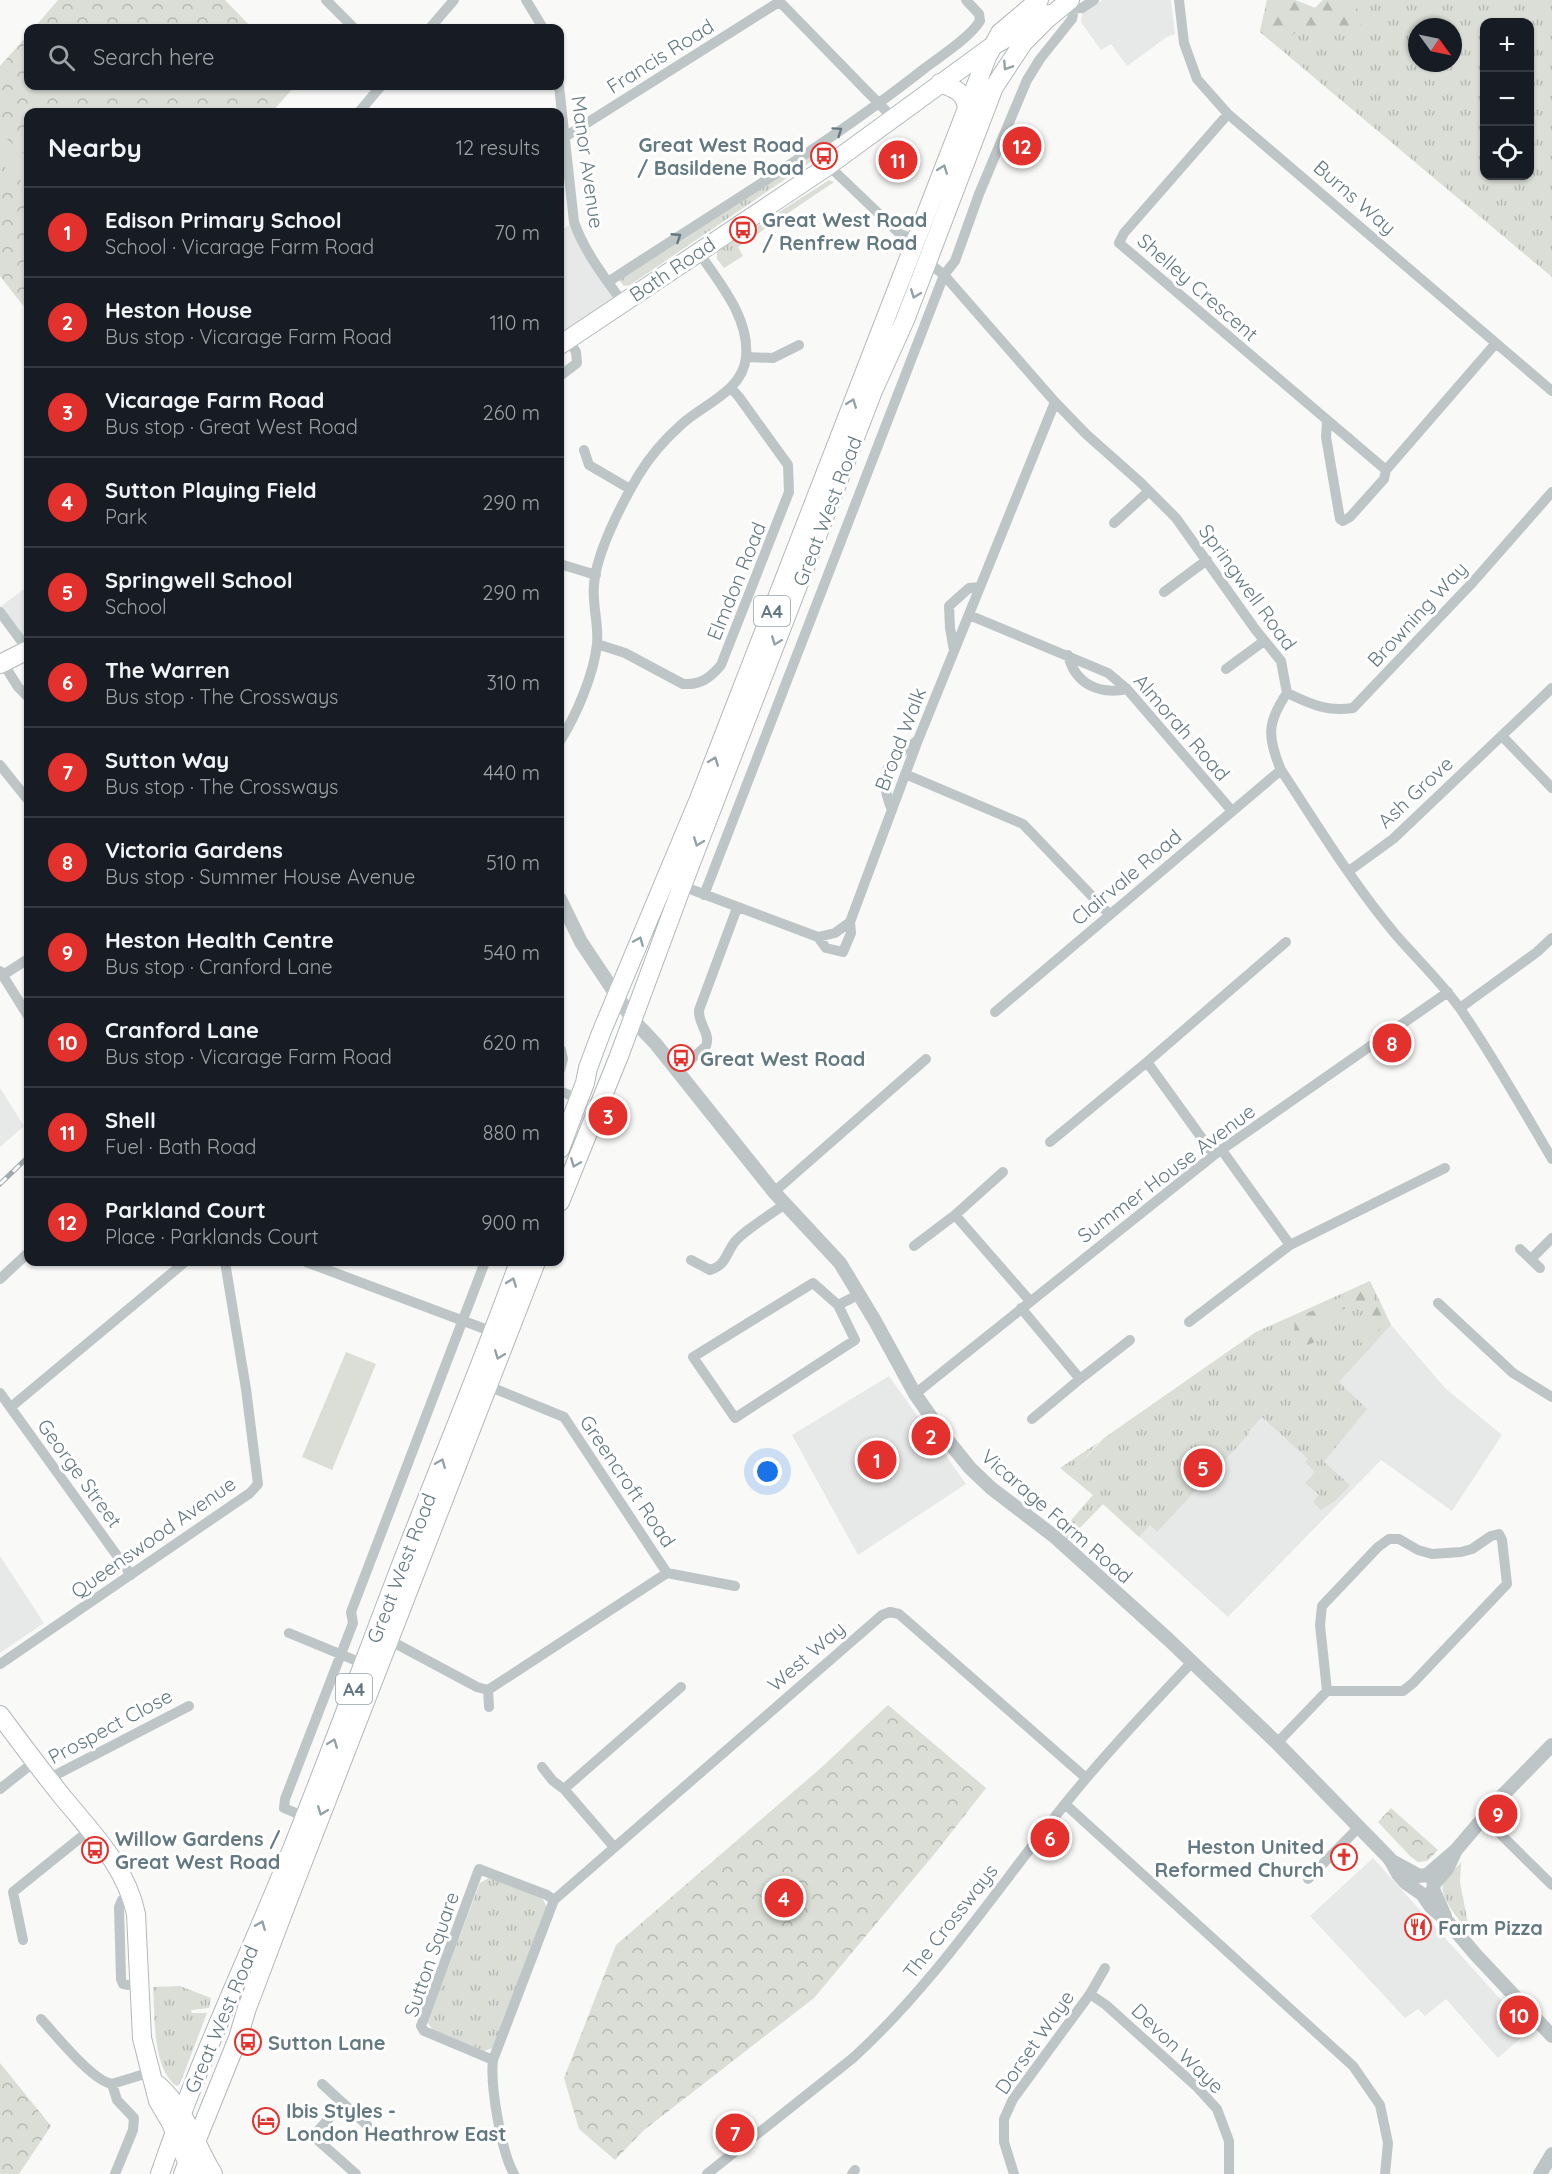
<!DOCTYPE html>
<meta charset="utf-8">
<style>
:root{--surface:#171b24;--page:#20242c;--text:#f1f3f6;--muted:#9ea1a6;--line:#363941;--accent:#e3322d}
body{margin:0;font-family:Quicksand,sans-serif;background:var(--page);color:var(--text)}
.controls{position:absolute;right:18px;top:18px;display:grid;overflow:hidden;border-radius:12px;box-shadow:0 2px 4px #0004}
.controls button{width:54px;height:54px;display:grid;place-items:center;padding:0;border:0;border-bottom:2px solid var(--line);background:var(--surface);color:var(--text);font:30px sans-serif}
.compass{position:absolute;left:1408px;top:18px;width:54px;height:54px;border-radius:50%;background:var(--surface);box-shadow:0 2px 4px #0004;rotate:123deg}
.you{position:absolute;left:768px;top:1472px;width:21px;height:21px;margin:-15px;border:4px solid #fff;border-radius:50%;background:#1a73e8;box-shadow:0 0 0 9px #1a73e833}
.badge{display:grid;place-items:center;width:39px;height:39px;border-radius:50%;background:var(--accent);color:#fff;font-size:20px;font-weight:700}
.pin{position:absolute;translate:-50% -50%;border:3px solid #fff;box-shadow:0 2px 6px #0006}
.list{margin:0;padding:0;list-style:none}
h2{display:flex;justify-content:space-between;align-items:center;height:78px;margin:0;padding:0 24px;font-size:26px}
h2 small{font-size:20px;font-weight:400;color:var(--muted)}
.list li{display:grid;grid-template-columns:39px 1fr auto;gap:18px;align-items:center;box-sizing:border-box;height:90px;padding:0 24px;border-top:2px solid var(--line)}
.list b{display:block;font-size:22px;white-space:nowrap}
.list p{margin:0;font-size:20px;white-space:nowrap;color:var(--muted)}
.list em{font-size:20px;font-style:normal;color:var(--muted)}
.icon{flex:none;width:33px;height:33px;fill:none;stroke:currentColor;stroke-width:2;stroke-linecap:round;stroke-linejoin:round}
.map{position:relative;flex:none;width:1552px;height:2174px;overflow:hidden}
.search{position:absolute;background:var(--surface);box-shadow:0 2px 4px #0004;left:24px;top:24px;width:540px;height:66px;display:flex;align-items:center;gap:15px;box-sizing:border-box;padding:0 21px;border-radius:12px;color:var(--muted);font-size:22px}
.panel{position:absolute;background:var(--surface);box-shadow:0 2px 4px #0004;left:24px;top:108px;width:540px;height:1158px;border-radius:12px}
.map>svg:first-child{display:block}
.built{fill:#e7e9e8}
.grass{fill:url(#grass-tufts);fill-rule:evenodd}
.forest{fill:url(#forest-firs)}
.park{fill:url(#park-crowns)}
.garden{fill:#daded6}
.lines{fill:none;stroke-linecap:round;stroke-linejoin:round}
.primary-casing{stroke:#b1b9bc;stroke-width:20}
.trunk-casing{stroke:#b1b8ba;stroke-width:20}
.minor{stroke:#bdc5c7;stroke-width:10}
.tertiary{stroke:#bdc5c7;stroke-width:14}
.primary{stroke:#fff;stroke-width:18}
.trunk{stroke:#fff;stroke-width:18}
.rail-casing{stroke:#9faaae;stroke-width:5}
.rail{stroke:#fff;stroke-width:3;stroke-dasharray:9;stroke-linecap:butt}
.oneway{stroke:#92a2a8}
.oneway2{stroke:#647a82}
.labels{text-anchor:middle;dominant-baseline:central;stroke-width:6;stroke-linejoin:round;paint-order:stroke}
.shield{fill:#fff;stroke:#92a2a8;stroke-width:1.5}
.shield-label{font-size:18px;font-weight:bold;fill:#647a82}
.street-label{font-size:20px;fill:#647a82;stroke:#fff}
.poi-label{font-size:20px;font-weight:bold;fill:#647a82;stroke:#fff;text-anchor:start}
</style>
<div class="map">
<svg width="1552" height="2174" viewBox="0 0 1552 2174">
<defs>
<pattern id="grass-tufts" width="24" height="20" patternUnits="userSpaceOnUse" patternTransform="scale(1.5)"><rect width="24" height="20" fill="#daded6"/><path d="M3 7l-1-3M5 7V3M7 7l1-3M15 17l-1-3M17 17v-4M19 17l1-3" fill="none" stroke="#b4b9b3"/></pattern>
<pattern id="forest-firs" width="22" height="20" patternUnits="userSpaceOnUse" patternTransform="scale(1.5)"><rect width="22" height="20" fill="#daded6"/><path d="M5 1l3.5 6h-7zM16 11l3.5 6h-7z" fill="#b4b9b3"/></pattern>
<pattern id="park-crowns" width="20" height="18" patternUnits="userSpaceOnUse" patternTransform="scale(1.5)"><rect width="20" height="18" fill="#daded6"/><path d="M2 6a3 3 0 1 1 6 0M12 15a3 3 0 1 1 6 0" fill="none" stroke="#b4b9b3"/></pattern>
</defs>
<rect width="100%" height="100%" fill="#f9f9f7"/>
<path class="built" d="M1102,0H1171L1175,34L1167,37L1127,66L1111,44L1101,50L1081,22L1082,12L1087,11Z
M574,222L622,302L560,345V231Z
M28,586V650L0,612V607Z
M0,1088L24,1126L0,1147Z
M1370,1281L1391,1325L1446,1389L1502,1435L1452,1511L1381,1460L1228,1617L1103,1504L1069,1539L1061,1532L1093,1495L1070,1475L1104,1438Z
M889,1376L966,1484L858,1555L792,1435Z
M0,1556L44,1623L0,1653Z
M1373,1858L1529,2031L1498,2058L1446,1999L1425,2016L1418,2009L1405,2018L1310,1916Z"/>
<path class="grass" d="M1267,0H1295L1315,8L1323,0H1552V277L1260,32ZM1484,22H1530V176H1484ZM1417,27H1453V63H1417Z
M811,154L815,159L630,285L624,286L619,280Z
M829,180L834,182L738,247L743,256L724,268L717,259V252Z
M1370,1281L1391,1325L1339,1382L1367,1409L1324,1462L1350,1485L1335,1501L1321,1510L1313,1502L1319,1495L1305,1483L1315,1472L1305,1462L1308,1459L1262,1417L1248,1432L1249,1434L1223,1462L1219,1459L1209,1470L1212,1473L1157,1532L1150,1525L1139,1537L1103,1504L1069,1539L1061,1532L1093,1495L1060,1468L1099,1442L1079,1465L1104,1438L1256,1332Z
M1461,1862L1460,1882L1470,1934C1462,1923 1439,1898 1443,1885C1446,1877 1455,1869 1461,1862Z
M489,1878L542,1898L546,1905V1911L493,2048L484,2051L433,2030L427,2022L480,1883Z
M180,1986L211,1998L209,2008L191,2010L192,2013H207L180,2084L177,2086C152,2070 155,2014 153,1987Z"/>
<path class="forest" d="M1267,0H1295L1315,8L1323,0H1351L1366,22L1344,35L1328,27L1318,34L1301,29L1277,46L1260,32Z
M1367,1285L1385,1323L1367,1342L1358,1343C1374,1329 1372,1322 1361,1306C1335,1309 1326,1314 1319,1340L1308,1345L1294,1333L1295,1319Z"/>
<path class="park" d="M58,0H225L252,28H34Z
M28,35V86H295L272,112H28V312L0,276V66Z
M888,1705L986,1788L936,1852L814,1998L644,2130L615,2160L579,2129L564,2078L616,1945L822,1767Z
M1391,1808L1438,1850L1427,1861L1418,1862L1410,1856L1378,1822Z
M0,2063L51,2126L19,2174H0Z"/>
<path class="garden" d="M0,133L28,157V187L0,163Z
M346,1352L376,1364L332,1470L302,1457Z"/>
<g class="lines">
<defs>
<path id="primary" d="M940,83C954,88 965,92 967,108
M560,345L825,168L991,47L1048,14
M0,664L28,650
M0,1715C20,1742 40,1769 61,1795C91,1832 126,1866 136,1914L142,2038L158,2101L171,2123L187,2162L196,2174
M158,2085C185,2109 195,2144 213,2174"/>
<path id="trunk" d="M560,1149L585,1083L588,1068L601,1033L699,799L987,57L1000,33L1039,0
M560,1202L619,1056L682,886L873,391L905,320L994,87L1023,43L1048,18L1070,0
M160,2174C196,2068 244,1967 286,1864C326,1765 363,1664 401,1565C440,1464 482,1364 519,1262
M183,2174L238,2038L247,2008L283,1913L536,1262"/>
</defs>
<use href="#primary" class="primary-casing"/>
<use href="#trunk" class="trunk-casing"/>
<path class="minor" d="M326,0L354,28
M526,0L543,28
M778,0L893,118
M1179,0L1184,43L1197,79L1228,114L1552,391
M1069,9L1082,8L1094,0
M430,28L454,0
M559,86L574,222C585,253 604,276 622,302
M359,112L381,86
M1228,114L1124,233L1119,243L1386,470L1496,343
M560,140L779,2
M828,165L900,234L915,240
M926,264L934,267L944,275L1055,402L1086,434L1140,482L1176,518L1255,629L1281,661L1287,693C1267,722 1267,737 1281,770C1318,826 1353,884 1396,935C1417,959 1440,981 1459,1007C1493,1056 1522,1108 1552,1159
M608,282C714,212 825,147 925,68C941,56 969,38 980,21L979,14L966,0
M746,357L773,358L799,345
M560,376L577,363L576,352L568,339
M1327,422L1326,437L1340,519L1343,521L1350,517L1384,479L1386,470
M584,450L589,465L630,489
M1114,523L1149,491
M560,564L596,575
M1164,592L1207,560
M0,612L28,650
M969,615L1108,673L1127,689L1232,811
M597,644L625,653L683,684C701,685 710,678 721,665L789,492L788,465L739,397L731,388
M954,650L950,628L949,606L969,588L980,587
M1068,655C1075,684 1099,695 1127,689
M3,663L18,687L28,697
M1226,669L1264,641
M1287,693C1311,704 1326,712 1353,708L1473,582L1552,492
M1502,736L1552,788
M560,741C576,716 594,674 597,644C599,624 592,605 594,585C596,553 622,503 638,476C650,456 665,439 682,424C704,404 743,391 746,357C750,317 718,282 698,251
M0,765L28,800
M905,774L1023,824L1110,915
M892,810C876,772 888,761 918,740
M1349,871L1393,839L1552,688
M682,886L818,937L835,933L850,922L918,740L1055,402
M704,895L944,275L955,261L979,194L1027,80L1040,59L1072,19L1074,9
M818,937L826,948L843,952L851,933L850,922
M0,971L28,1016
M3,975L28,959
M1460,1008L1537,952L1552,938
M995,1012L1281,770
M560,1070L563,1059L561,1050
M678,1071L706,1046C711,1033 698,1025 699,1010L737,908
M560,1091L579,1099
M1050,1142L1147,1062
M1221,1149L1290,1245L1445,1168
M1214,1155L1147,1062L1286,942
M774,1192L926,1059
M955,1215L1003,1172
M914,1246L955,1215L1030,1301
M1520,1249L1540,1268
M1531,1259L1552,1238
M691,1260L710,1270C725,1265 725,1257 732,1246C738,1234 773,1213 785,1204
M306,1262L493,1332
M0,1279L28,1253
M1438,1303L1513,1373L1552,1397
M838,1305L813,1283L693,1357L735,1418L855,1340L838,1305L860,1294
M1021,1308L1080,1379L1130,1340
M1189,1322L1290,1245
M488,1386L564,1417L667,1573L735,1586
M0,1393L131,1575
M915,1394L1214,1155L1448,992
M11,1407L185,1262
M1032,1419L1080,1379
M289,1633L364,1664
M389,1640L477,1687L488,1690
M0,1664L250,1493L258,1484L246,1389L225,1262
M489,1707L488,1690L667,1573
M1277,1743L1327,1691L1320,1625L1322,1606L1378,1547L1389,1539H1399L1418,1550L1432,1554L1461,1552L1472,1549L1491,1536L1499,1534L1502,1540L1507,1584L1413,1683L1403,1691H1327
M542,1767L553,1781L564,1789L614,1847
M48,1779L189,1706
M0,1789L34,1762
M564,1789L681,1687
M1065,1804L1353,2066L1380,2105L1388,2143L1385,2174
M305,1817L284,1808L285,1799L353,1623L351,1612L485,1262
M1484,1818L1552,1885
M1308,1879L1359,1827
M132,1895L122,1900L119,1907L121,1979L123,1984L127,1985L140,1984
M554,1900L547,1895L479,1869L421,2026L424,2031L493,2060L554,1900L882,1615L890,1612L899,1614L1086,1778
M23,1940L13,1892L90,1830
M1090,1994L1106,2005L1196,2086L1217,2109L1229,2141V2174
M41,2019C56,2035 92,2081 112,2084L151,2072
M493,2060C490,2085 501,2151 514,2174
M112,2084L117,2100L134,2118L133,2130L115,2174
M322,2084L367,2125
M343,2103L313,2136L356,2174
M707,2174L853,2058C935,1983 996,1890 1065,1804C1105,1754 1149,1708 1192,1662
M852,2174L855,2170
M1014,2174L1004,2142V2119L1013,2099L1090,1994L1105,1968"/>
<path class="tertiary" d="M560,899L581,942L633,1020L655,1043L774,1192L840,1263L875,1321L915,1394L945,1437L970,1468L991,1488L1055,1537L1169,1640L1277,1743L1390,1859L1398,1874L1406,1883L1422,1894L1431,1907L1447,1921L1476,1955L1552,2036
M1390,1860L1419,1876L1427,1875C1433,1878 1435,1882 1433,1889L1445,1916
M1427,1875L1456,1850L1502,1796L1552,1745
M1434,1884L1447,1869L1455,1852
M1540,2174L1552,2154"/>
<use href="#primary" class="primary"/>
<use href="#trunk" class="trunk"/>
<defs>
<path id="rail" d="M0,1184L28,1157"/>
</defs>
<use href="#rail" class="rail-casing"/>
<use href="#rail" class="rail"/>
</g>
<defs><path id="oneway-chevron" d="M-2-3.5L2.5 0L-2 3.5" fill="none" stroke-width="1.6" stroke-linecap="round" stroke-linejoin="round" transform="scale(1.5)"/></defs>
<g class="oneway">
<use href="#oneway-chevron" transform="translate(1007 66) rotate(123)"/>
<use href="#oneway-chevron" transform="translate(943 169) rotate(-69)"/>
<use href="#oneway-chevron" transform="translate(915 294) rotate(111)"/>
<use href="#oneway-chevron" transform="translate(852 403) rotate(-69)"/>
<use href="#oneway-chevron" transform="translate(776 641) rotate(111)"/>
<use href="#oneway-chevron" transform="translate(714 761) rotate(-69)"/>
<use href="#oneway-chevron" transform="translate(698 842) rotate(111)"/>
<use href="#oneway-chevron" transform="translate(639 941) rotate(-67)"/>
<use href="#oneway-chevron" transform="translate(575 1163) rotate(112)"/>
<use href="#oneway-chevron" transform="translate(512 1282) rotate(-70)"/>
<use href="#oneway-chevron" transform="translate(499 1355) rotate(111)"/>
<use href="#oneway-chevron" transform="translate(441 1463) rotate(-68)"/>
<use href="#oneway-chevron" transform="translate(333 1743) rotate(-69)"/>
<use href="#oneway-chevron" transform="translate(322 1811) rotate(111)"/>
<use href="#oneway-chevron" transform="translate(261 1925) rotate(-68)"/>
</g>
<g class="oneway2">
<use href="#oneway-chevron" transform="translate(838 131) rotate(-35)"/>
<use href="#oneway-chevron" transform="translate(677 237) rotate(-33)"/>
</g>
<defs>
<symbol id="bus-ring" viewBox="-11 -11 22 22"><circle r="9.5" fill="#fff" stroke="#e3322d" stroke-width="1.5"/><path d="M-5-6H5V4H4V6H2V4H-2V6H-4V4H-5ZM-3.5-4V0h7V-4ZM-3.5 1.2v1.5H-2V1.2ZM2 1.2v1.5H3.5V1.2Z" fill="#e3322d"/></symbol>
<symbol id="church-ring" viewBox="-11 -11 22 22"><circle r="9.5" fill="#fff" stroke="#e3322d" stroke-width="1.5"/><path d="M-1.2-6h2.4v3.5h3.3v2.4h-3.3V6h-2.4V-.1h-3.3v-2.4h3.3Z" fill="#e3322d"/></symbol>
<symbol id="restaurant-ring" viewBox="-11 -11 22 22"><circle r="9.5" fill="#fff" stroke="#e3322d" stroke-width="1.5"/><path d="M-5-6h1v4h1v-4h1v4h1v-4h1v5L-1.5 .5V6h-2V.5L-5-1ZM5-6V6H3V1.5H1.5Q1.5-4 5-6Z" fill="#e3322d"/></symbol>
<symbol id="hotel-ring" viewBox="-11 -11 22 22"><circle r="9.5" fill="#fff" stroke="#e3322d" stroke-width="1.5"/><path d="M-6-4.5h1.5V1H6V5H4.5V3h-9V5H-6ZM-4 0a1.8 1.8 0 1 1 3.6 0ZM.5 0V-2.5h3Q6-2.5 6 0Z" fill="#e3322d"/></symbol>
</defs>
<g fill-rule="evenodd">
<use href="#bus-ring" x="809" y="141" width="30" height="30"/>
<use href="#bus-ring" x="728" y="215" width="30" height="30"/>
<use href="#bus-ring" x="666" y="1043" width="30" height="30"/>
<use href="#bus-ring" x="80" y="1835" width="30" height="30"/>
<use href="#church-ring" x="1329" y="1842" width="30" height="30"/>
<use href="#restaurant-ring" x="1403" y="1912" width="30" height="30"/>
<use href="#bus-ring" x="233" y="2027" width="30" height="30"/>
<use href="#hotel-ring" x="251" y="2106" width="30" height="30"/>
</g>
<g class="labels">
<g class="shield">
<rect x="754" y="596" width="36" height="30" rx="4.5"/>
<rect x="336" y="1674" width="36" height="30" rx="4.5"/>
</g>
<g class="shield-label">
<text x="772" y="611">A4</text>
<text x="354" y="1689">A4</text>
</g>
<g class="street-label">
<text transform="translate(660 56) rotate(-32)">Francis Road</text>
<text transform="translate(588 162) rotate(82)">Manor Avenue</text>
<text transform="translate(1355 197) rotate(41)">Burns Way</text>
<text transform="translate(672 269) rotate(-34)">Bath Road</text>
<text transform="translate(1198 287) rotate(41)">Shelley Crescent</text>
<text transform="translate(827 511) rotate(-69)">Great West Road</text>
<text transform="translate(736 581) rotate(-68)">Elmdon Road</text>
<text transform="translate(1248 587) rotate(54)">Springwell Road</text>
<text transform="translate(1417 614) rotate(-47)">Browning Way</text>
<text transform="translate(1182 727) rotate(49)">Almorah Road</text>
<text transform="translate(900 739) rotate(-69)">Broad Walk</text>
<text transform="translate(1415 792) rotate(-43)">Ash Grove</text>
<text transform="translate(1126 877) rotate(-40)">Clairvale Road</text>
<text transform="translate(1166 1173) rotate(-37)">Summer House Avenue</text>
<text transform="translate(80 1473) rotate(54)">George Street</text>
<text transform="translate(628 1481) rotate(56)">Greencroft Road</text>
<text transform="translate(1057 1516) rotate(41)">Vicarage Farm Road</text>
<text transform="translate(153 1537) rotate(-35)">Queenswood Avenue</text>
<text transform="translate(401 1568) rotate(-69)">Great West Road</text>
<text transform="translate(806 1656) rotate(-41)">West Way</text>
<text transform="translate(110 1726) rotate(-28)">Prospect Close</text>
<text transform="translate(950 1921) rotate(-52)">The Crossways</text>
<text transform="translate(431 1954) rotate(-71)">Sutton Square</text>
<text transform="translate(221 2019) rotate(-67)">Great West Road</text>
<text transform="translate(1034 2042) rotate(-55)">Dorset Waye</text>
<text transform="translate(1178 2048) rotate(44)">Devon Waye</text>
</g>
<g class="poi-label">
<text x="804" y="144" text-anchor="end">Great West Road<tspan x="804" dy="23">/ Basildene Road</tspan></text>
<text x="762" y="219">Great West Road<tspan x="762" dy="23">/ Renfrew Road</tspan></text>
<text x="700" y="1058">Great West Road</text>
<text x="115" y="1838">Willow Gardens /<tspan x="115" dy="23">Great West Road</tspan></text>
<text x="1324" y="1846" text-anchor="end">Heston United<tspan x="1324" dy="23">Reformed Church</tspan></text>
<text x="1438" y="1927">Farm Pizza</text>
<text x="268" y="2042">Sutton Lane</text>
<text x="286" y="2110">Ibis Styles -<tspan x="286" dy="23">London Heathrow East</tspan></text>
</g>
</g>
</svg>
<div class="controls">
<button>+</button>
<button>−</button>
<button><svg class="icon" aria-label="locate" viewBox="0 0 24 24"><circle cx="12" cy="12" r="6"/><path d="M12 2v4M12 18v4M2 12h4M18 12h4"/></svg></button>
</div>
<svg class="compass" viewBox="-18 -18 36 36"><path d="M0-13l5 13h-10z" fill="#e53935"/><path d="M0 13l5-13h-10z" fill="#9ea1a6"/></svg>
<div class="you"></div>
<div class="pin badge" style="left:877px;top:1460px">1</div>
<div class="pin badge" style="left:931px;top:1436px">2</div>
<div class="pin badge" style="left:608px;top:1116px">3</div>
<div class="pin badge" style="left:784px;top:1898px">4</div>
<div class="pin badge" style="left:1203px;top:1468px">5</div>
<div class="pin badge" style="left:1050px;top:1838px">6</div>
<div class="pin badge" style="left:735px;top:2133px">7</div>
<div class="pin badge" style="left:1392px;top:1043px">8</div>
<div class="pin badge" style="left:1498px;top:1814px">9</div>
<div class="pin badge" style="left:1519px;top:2015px">10</div>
<div class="pin badge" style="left:898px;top:160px">11</div>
<div class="pin badge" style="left:1022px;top:146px">12</div>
<div class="search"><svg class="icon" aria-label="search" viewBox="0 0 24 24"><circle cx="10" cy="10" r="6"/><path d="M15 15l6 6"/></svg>Search here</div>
<section class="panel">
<h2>Nearby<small>12 results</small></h2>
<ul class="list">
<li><span class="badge">1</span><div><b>Edison Primary School</b><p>School · Vicarage Farm Road</p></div><em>70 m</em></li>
<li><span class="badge">2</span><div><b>Heston House</b><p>Bus stop · Vicarage Farm Road</p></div><em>110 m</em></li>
<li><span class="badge">3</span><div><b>Vicarage Farm Road</b><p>Bus stop · Great West Road</p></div><em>260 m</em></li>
<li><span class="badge">4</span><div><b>Sutton Playing Field</b><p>Park</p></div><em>290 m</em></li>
<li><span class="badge">5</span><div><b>Springwell School</b><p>School</p></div><em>290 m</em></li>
<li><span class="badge">6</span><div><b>The Warren</b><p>Bus stop · The Crossways</p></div><em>310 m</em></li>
<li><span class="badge">7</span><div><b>Sutton Way</b><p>Bus stop · The Crossways</p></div><em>440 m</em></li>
<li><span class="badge">8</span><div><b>Victoria Gardens</b><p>Bus stop · Summer House Avenue</p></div><em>510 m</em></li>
<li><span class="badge">9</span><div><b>Heston Health Centre</b><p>Bus stop · Cranford Lane</p></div><em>540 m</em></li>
<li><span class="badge">10</span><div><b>Cranford Lane</b><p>Bus stop · Vicarage Farm Road</p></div><em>620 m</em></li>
<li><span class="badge">11</span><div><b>Shell</b><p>Fuel · Bath Road</p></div><em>880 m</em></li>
<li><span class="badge">12</span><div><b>Parkland Court</b><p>Place · Parklands Court</p></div><em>900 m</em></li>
</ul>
</section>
</div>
